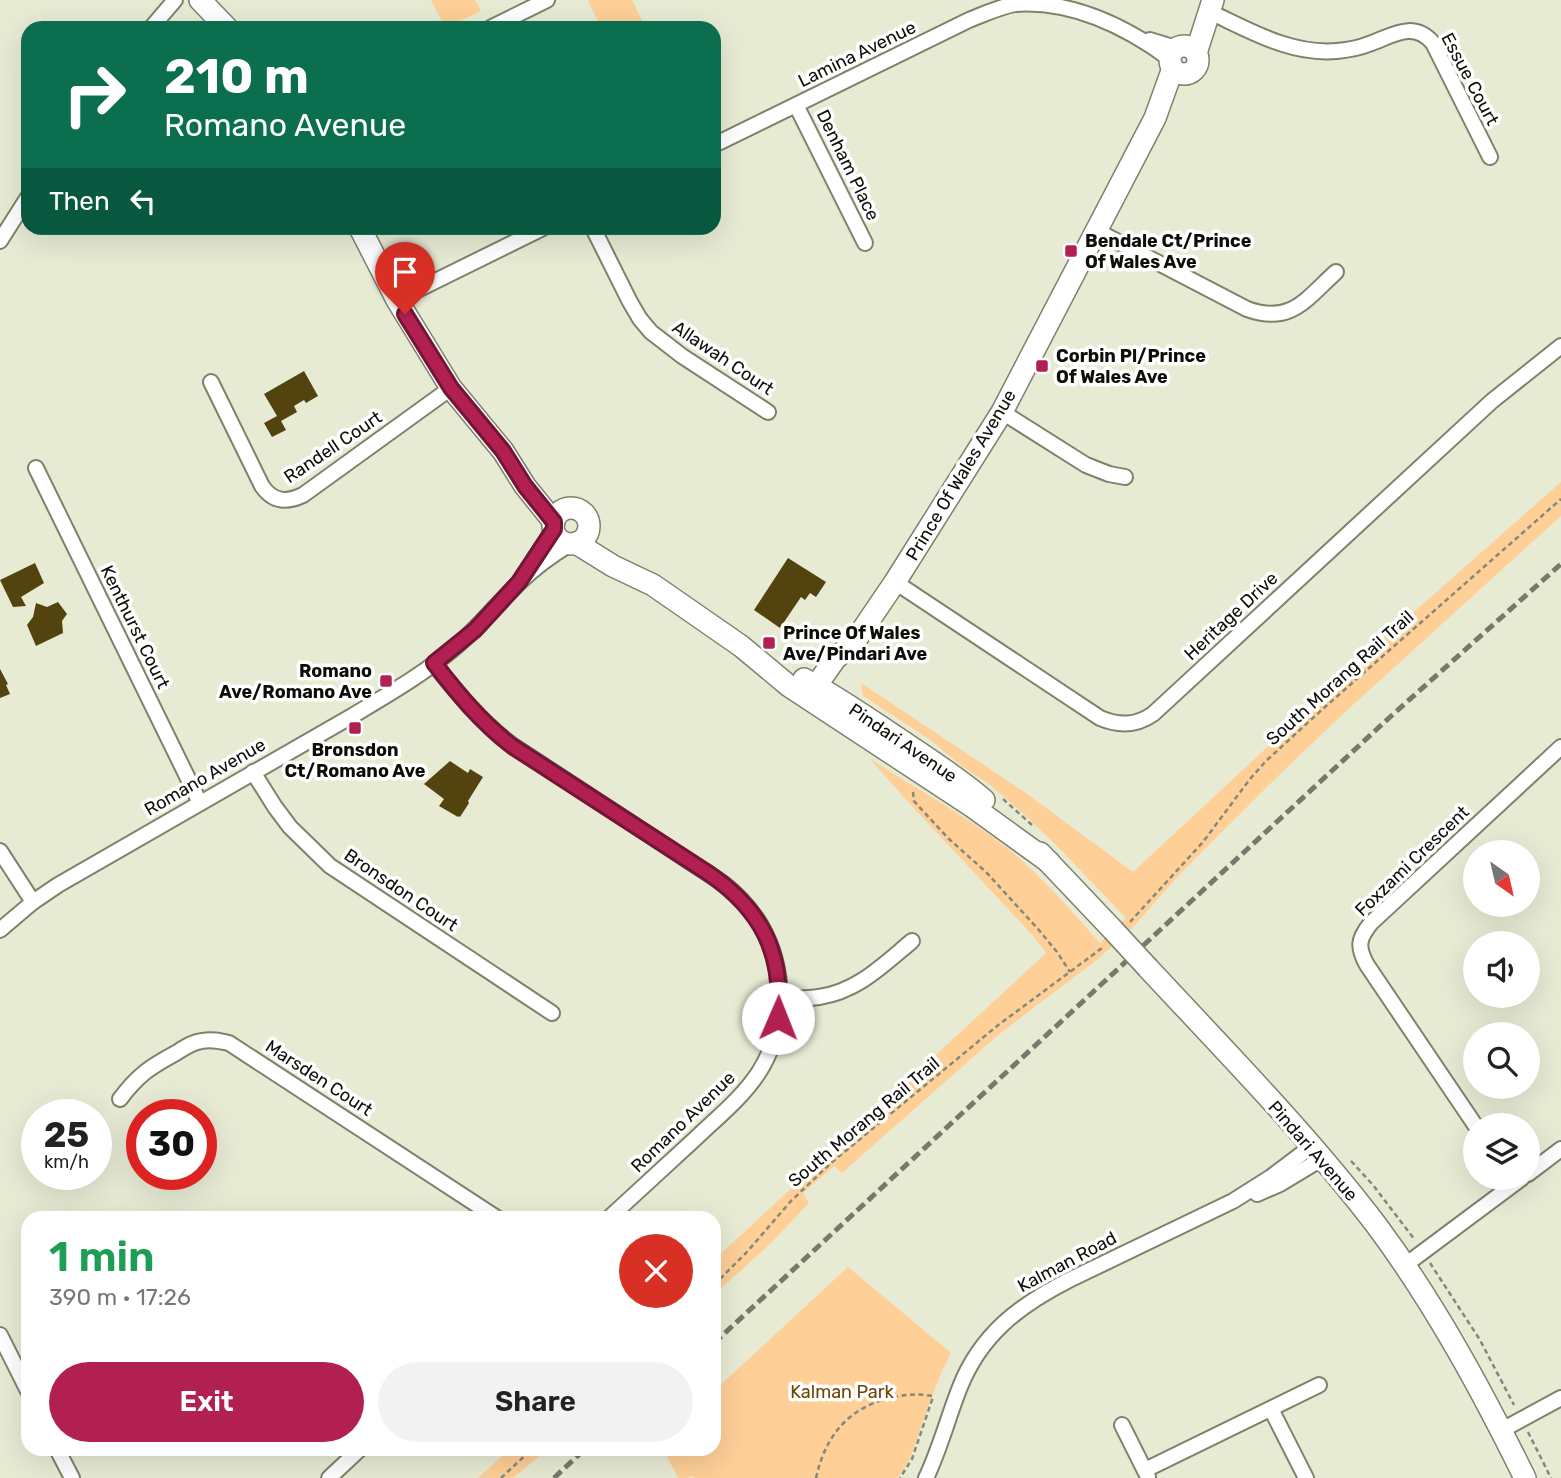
<!DOCTYPE html>
<meta charset="utf-8">
<style>
body{margin:0;font-family:Rubik,sans-serif;background:#f2f2f2;color:#222;height:100vh;display:flex;flex-direction:column;font-size:26px;white-space:nowrap}
*{box-sizing:border-box;margin:0}
p{font-size:23px;color:#767676}
.icon{flex:none;width:38px;height:38px;fill:none;stroke:currentColor;stroke-width:2;stroke-linecap:round;stroke-linejoin:round}
.map{position:relative;flex:1;overflow:hidden}
.panel{position:absolute;left:21px;top:1211px;width:700px;height:245px;display:flex;flex-direction:column;background:#fff;border-radius:21px;box-shadow:0 7px 28px #0002}
.panel>*{flex:none}
.guide{position:absolute;left:21px;top:21px;width:700px;height:214px;border-radius:21px;box-shadow:0 7px 28px #0002;background:#0b6e4f;color:#fff;overflow:hidden}
.needle{width:46px;rotate:146deg}
.controls{position:absolute;left:1463px;top:840px;display:grid;gap:14px}
.controls a{display:grid;place-items:center;width:77px;height:77px;border-radius:50%;background:#fff;box-shadow:0 7px 28px #0002;font-size:35px}
.speed{position:absolute;left:21px;top:1099px;display:flex;gap:14px;font-size:35px;font-weight:700;text-align:center}
.speed>*{display:grid;place-content:center;width:91px;height:91px;border-radius:50%;background:#fff;box-shadow:0 7px 28px #0002;line-height:1}
.speed small{font-size:18px;font-weight:400}
.speed .limit{border:10px solid #d22;background:#fff;color:#111}
.pin{position:absolute;display:grid;place-items:center;width:60px;height:60px;color:#fff;margin:-72px -30px;border-radius:50% 50% 50% 0;rotate:-45deg;box-shadow:0 0 7px #0007}
.pin .icon{rotate:45deg}
.me{position:absolute;width:77px;margin:-38px;rotate:1deg;stroke-linejoin:round;filter:drop-shadow(0 0 5px #0008)}
.turn{display:flex;align-items:center;gap:24px;height:147px;padding:0 28px;font-size:32px}
.turn .icon{width:91px;height:91px;stroke-width:2.5}
.turn b{display:block;font-size:49px;line-height:60px}
.then{display:flex;align-items:center;height:66px;padding:0 28px;background:#0003;gap:14px;font-size:26px}
.round{display:grid;place-items:center;flex:none;width:74px;height:74px;border-radius:37px;background:#f2f2f2}
.summary{display:flex;align-items:center;justify-content:space-between;height:119px;padding:0 28px}
h1{font-size:42px;font-weight:600;line-height:52px;color:#1e9e55}
.primary-button{display:flex;gap:14px;margin-top:auto;padding:14px 28px}
.primary-button a{flex:1;height:80px;border-radius:42px;background:#b12051;color:#fff;font-size:28px;font-weight:600;line-height:80px;text-align:center}
.primary-button a+a{background:#f2f2f2;color:#222}
.map>svg:first-child{display:block}
</style>
<div class="map">
<svg width="1561" height="1478" viewBox="0 0 1561 1478">
<rect width="100%" height="100%" fill="#e8ebd4"/>
<g fill="#fecf97">
<path d="M 431,0 L 475,0 L 481,11 L 445,28 Z"/>
<path d="M 588,0 L 632,0 L 646,28 L 601,28 Z"/>
<path d="M 1561,482 L 1561,516 L 1343,714 L 1276,778 L 1180,874 L 1135,925 L 1098,959 L 998,1035 L 842,1173 L 834,1166 L 803,1193 L 809,1203 L 771,1243 L 714,1295 L 714,1260 L 1046,953 L 1035,938 L 911,805 L 869,758 C 919,791 972,818 1018,857 C 1048,883 1073,913 1100,943 L 1126,918 L 1060,849 L 1026,816 L 990,785 L 962,766 L 929,739 L 863,696 L 861,683 L 1023,791 L 1133,872 L 1391,632 Z"/>
<path d="M 848,1267 L 951,1353 C 940,1374 932,1396 924,1419 C 916,1439 912,1462 897,1478 L 695,1478 L 692,1476 L 688,1478 L 678,1478 L 663,1449 L 714,1449 L 714,1391 Z"/>
<path d="M 510,1449 L 548,1449 L 513,1478 L 478,1478 Z"/>
</g>
<g fill="#53430e">
<path d="M 304,371 L 318,396 L 306,403 L 304,400 L 294,406 L 297,412 L 281,421 L 286,430 L 272,437 L 264,423 L 277,416 L 264,394 Z"/>
<path d="M 788,558 L 826,582 L 816,597 L 810,593 L 805,600 L 801,597 L 780,628 L 754,610 Z"/>
<path d="M 35,563 L 44,583 L 21,597 L 26,606 L 13,607 L 0,580 Z"/>
<path d="M 58,602 L 67,614 L 62,621 L 63,633 L 36,646 L 27,625 L 33,617 L 36,603 L 47,607 Z"/>
<path d="M 0,669 L 8,684 L 6,685 L 10,694 L 0,698 Z"/>
<path d="M 450,761 L 468,773 L 470,769 L 483,777 L 468,801 L 469,803 L 460,817 L 459,816 L 458,817 L 439,806 L 444,799 L 424,784 Z"/>
</g>
<g fill="none" stroke-linecap="round" stroke-linejoin="round">
<g stroke="#7f816d" stroke-width="18">
<g id="street">
<path d="M 1208,11 C 1249,30 1290,55 1337,51 C 1347,50 1359,48 1369,44 C 1392,36 1413,20 1433,43 L 1490,157"/>
<path d="M 151,28 L 175,0"/>
<path d="M 490,28 L 547,0"/>
<path d="M 1150,40 L 1176,48"/>
<path d="M 796,105 L 865,243"/>
<path d="M 714,145 L 969,20 C 984,14 999,7 1015,4 C 1073,0 1125,26 1170,59"/>
<path d="M 593,228 L 630,302 L 640,319 L 651,332 L 682,356 L 768,412"/>
<path d="M 1097,231 L 1247,309 C 1291,325 1306,299 1336,272"/>
<path d="M 0,241 L 28,197"/>
<path d="M 397,300 L 543,228"/>
<path d="M 211,382 L 262,486 C 273,502 286,503 303,495 L 451,388"/>
<path d="M 1002,412 L 1086,465 L 1109,474 L 1125,477"/>
<path d="M 36,468 L 200,803"/>
<path d="M 528,569 L 554,529"/>
<path d="M 895,582 L 1100,718 C 1119,726 1136,726 1153,714 L 1492,401 L 1561,346"/>
<path d="M 434,664 C 458,694 481,722 512,745 L 724,884 C 738,895 750,908 760,924 C 786,968 787,1028 759,1072 C 742,1098 718,1117 696,1138 C 667,1165 638,1191 609,1218"/>
<path d="M 253,772 L 275,807 L 290,827 L 330,866 L 552,1013"/>
<path d="M 0,851 L 33,902"/>
<path d="M 0,930 L 33,902 L 58,885 L 352,716 C 389,694 427,672 459,644 C 480,625 498,603 519,583 C 534,568 552,555 570,544"/>
<path d="M 780,999 C 793,998 806,999 819,997 C 858,991 883,965 912,941"/>
<path d="M 120,1099 C 138,1075 150,1067 176,1053 C 184,1048 192,1042 202,1041 C 211,1039 220,1041 229,1043 L 497,1218"/>
<path d="M 1475,1125 L 1367,965 C 1357,947 1358,939 1371,923 L 1561,747"/>
<path d="M 1528,1174 L 1561,1149"/>
<path d="M 1257,1194 L 1280,1184 L 1323,1158"/>
<path d="M 1404,1266 L 1522,1178"/>
<path d="M 0,1335 L 28,1391"/>
<path d="M 1271,1409 L 1306,1478"/>
<path d="M 1122,1425 L 1148,1477"/>
<path d="M 1502,1430 L 1561,1398"/>
<path d="M 57,1449 L 72,1478"/>
<path d="M 1145,1470 L 1319,1385"/>
<path d="M 329,1478 L 360,1449"/>
<path d="M 926,1478 C 940,1449 948,1417 960,1387 C 981,1334 1020,1305 1069,1280 L 1233,1201 L 1271,1177 L 1312,1146"/>
</g>
</g>
<g stroke="#7f816d" stroke-width="24">
<g id="secondary">
<path d="M 200,0 L 227,28"/>
<circle cx="1184" cy="60" r="14"/>
<path d="M 1196,53 L 1213,0"/>
<path d="M 360,228 L 397,300 L 451,388 L 503,451 L 525,486 L 554,522"/>
<circle cx="571" cy="526" r="18"/>
<path d="M 576,543 L 613,566 L 653,585 L 741,646 L 789,686 L 973,807 L 1049,862"/>
<path d="M 804,679 C 836,696 866,717 896,737 C 926,757 956,776 984,800"/>
<path d="M 814,702 L 816,686 L 835,659 L 855,641 L 895,582 L 1002,412 L 1155,118 L 1173,68"/>
<path d="M 1040,853 L 1113,930"/>
<path d="M 1148,968 C 1226,1052 1307,1134 1377,1226 C 1435,1304 1482,1391 1525,1478"/>
</g>
</g>
<g stroke="#868878" stroke-width="2.5" stroke-dasharray="5 3.5" stroke-linecap="butt">
<path d="M 913,792 L 914,801 L 922,810 L 949,839 L 986,872 L 1038,929 L 1057,952 L 1070,972"/>
<path d="M 1003,799 L 1032,825"/>
<path d="M 1130,922 L 1203,842 L 1250,779 L 1266,761 L 1325,707 L 1561,499"/>
<path d="M 1351,1161 L 1373,1185 L 1415,1240"/>
<path d="M 1430,1263 L 1480,1340 L 1514,1405"/>
<path d="M 714,1285 L 746,1253 L 791,1201 L 831,1163 L 997,1026 L 1102,948"/>
<path d="M 1528,1432 L 1551,1478"/>
<path d="M 501,1478 L 532,1449"/>
<path d="M 816,1478 C 825,1437 847,1409 889,1398 C 903,1395 917,1393 932,1396 L 933,1397 L 912,1459 L 900,1478"/>
</g>
<use href="#street" stroke="#fff" stroke-width="14"/>
<use href="#secondary" stroke="#fff" stroke-width="21"/>
<g stroke="#77796a" stroke-width="5" stroke-dasharray="10 5" stroke-linecap="butt">
<path d="M 714,1343 L 1390,717 L 1561,564"/>
<path d="M 554,1478 L 585,1449"/>
</g>
<g stroke="#7f816d" stroke-width="24" stroke-linecap="butt">
<path id="secondary-bridge" d="M 1113,930 L 1148,968"/>
</g>
<use href="#secondary-bridge" stroke="#fff" stroke-width="21"/>
</g>
<g fill="none" stroke-linecap="round" stroke-linejoin="round">
<g stroke="#731535" stroke-width="18">
<path id="route" d="M 405,314 L 451,388 L 503,451 L 525,486 L 554,522 L 554,529 L 519,582 L 475,630 L 434,663 C 458,694 481,722 512,746 L 708,873 C 761,909 784,953 778,1018"/>
</g>
<use href="#route" stroke="#b12051" stroke-width="12"/>
</g>
<g fill="#b12051" stroke="#fff" stroke-width="2.5">
<rect x="1064" y="244" width="14" height="14" rx="3.5"/>
<rect x="1035" y="359" width="14" height="14" rx="3.5"/>
<rect x="762" y="636" width="14" height="14" rx="3.5"/>
<rect x="379" y="674" width="14" height="14" rx="3.5"/>
<rect x="348" y="721" width="14" height="14" rx="3.5"/>
</g>
<g text-anchor="middle" stroke-width="7" stroke-linejoin="round" paint-order="stroke">
<g font-size="18" fill="#0d0e07" stroke="#fff">
<text transform="translate(857 54) rotate(-26)" y="6">Lamina Avenue</text>
<text transform="translate(1470 79) rotate(62)" y="6">Essue Court</text>
<text transform="translate(848 165) rotate(64)" y="6">Denham Place</text>
<text transform="translate(723 358) rotate(34)" y="6">Allawah Court</text>
<text transform="translate(333 447) rotate(-34)" y="6">Randell Court</text>
<text transform="translate(961 475) rotate(-59)" y="6">Prince Of Wales Avenue</text>
<text transform="translate(1231 616) rotate(-43)" y="6">Heritage Drive</text>
<text transform="translate(135 627) rotate(64)" y="6">Kenthurst Court</text>
<text transform="translate(1340 678) rotate(-42)" y="6">South Morang Rail Trail</text>
<text transform="translate(903 743) rotate(34)" y="6">Pindari Avenue</text>
<text transform="translate(205 777) rotate(-30)" y="6">Romano Avenue</text>
<text transform="translate(1412 861) rotate(-44)" y="6">Foxzami Crescent</text>
<text transform="translate(401 890) rotate(34)" y="6">Bronsdon Court</text>
<text transform="translate(319 1078) rotate(33)" y="6">Marsden Court</text>
<text transform="translate(683 1122) rotate(-44)" y="6">Romano Avenue</text>
<text transform="translate(864 1122) rotate(-40)" y="6">South Morang Rail Trail</text>
<text transform="translate(1313 1151) rotate(49)" y="6">Pindari Avenue</text>
<text transform="translate(1067 1262) rotate(-28)" y="6">Kalman Road</text>
</g>
<g font-size="18" font-weight="bold" fill="#0d0e07" stroke="#fff" text-anchor="start">
<text x="1085" y="247">Bendale Ct/Prince<tspan x="1085" dy="21">Of Wales Ave</tspan></text>
<text x="1056" y="362">Corbin Pl/Prince<tspan x="1056" dy="21">Of Wales Ave</tspan></text>
<text x="783" y="639">Prince Of Wales<tspan x="783" dy="21">Ave/Pindari Ave</tspan></text>
<text x="372" y="677" text-anchor="end">Romano<tspan x="372" dy="21">Ave/Romano Ave</tspan></text>
<text x="355" y="756" text-anchor="middle">Bronsdon<tspan x="355" dy="21">Ct/Romano Ave</tspan></text>
</g>
<g font-size="18" fill="#6d4403" stroke="#fff">
<text x="842" y="1398">Kalman Park</text>
</g>
</g>
</svg>
<div class="controls">
<a><svg class="needle" viewBox="-14 -14 28 28"><path d="M0-13l5 13h-10z" fill="#e53935"/><path d="M0 13l5-13h-10z" fill="#767676"/></svg></a>
<a><svg class="icon" aria-label="sound" viewBox="0 0 24 24"><path d="M4 9h4l5-4v14l-5-4H4zM17 9q2 3 0 6"/></svg></a>
<a><svg class="icon" aria-label="search" viewBox="0 0 24 24"><circle cx="10" cy="10" r="6"/><path d="M15 15l6 6"/></svg></a>
<a><svg class="icon" aria-label="layers" viewBox="0 0 24 24"><path d="M12 4l9 5-9 5-9-5zM3 14l9 5 9-5"/></svg></a>
</div>
<div class="speed"><div>25<small>km/h</small></div><div class="limit">30</div></div>
<div class="pin" style="left:405px;top:314px;background:#d93025"><svg class="icon" aria-label="arrive" viewBox="0 0 24 24"><path d="M6 21V4h12l-3 4 3 4H6"/></svg></div>
<svg class="me" style="left:778px;top:1018px" viewBox="-20 -20 40 40"><circle r="19" fill="#fff"/><path d="M0-13L10 11 0 6-10 11z" fill="#b12051"/></svg>
<div class="guide">
<div class="turn"><svg class="icon" aria-label="right" viewBox="0 0 24 24"><path d="M7 20v-9h11M14 6l5 5-5 5"/></svg><div><b>210 m</b>Romano Avenue</div></div>
<div class="then">Then<svg class="icon" aria-label="left" viewBox="0 0 24 24"><path d="M17 20v-9H6M10 6l-5 5 5 5"/></svg></div>
</div>
<section class="panel">
<div class="summary"><div><h1>1 min</h1><p>390 m · 17:26</p></div><a class="round" style="background:#d93025;color:#fff"><svg class="icon" aria-label="close" viewBox="0 0 24 24"><path d="M6 6l12 12M18 6L6 18"/></svg></a></div>
<div class="primary-button"><a>Exit</a><a>Share</a></div>
</section>
</div>
